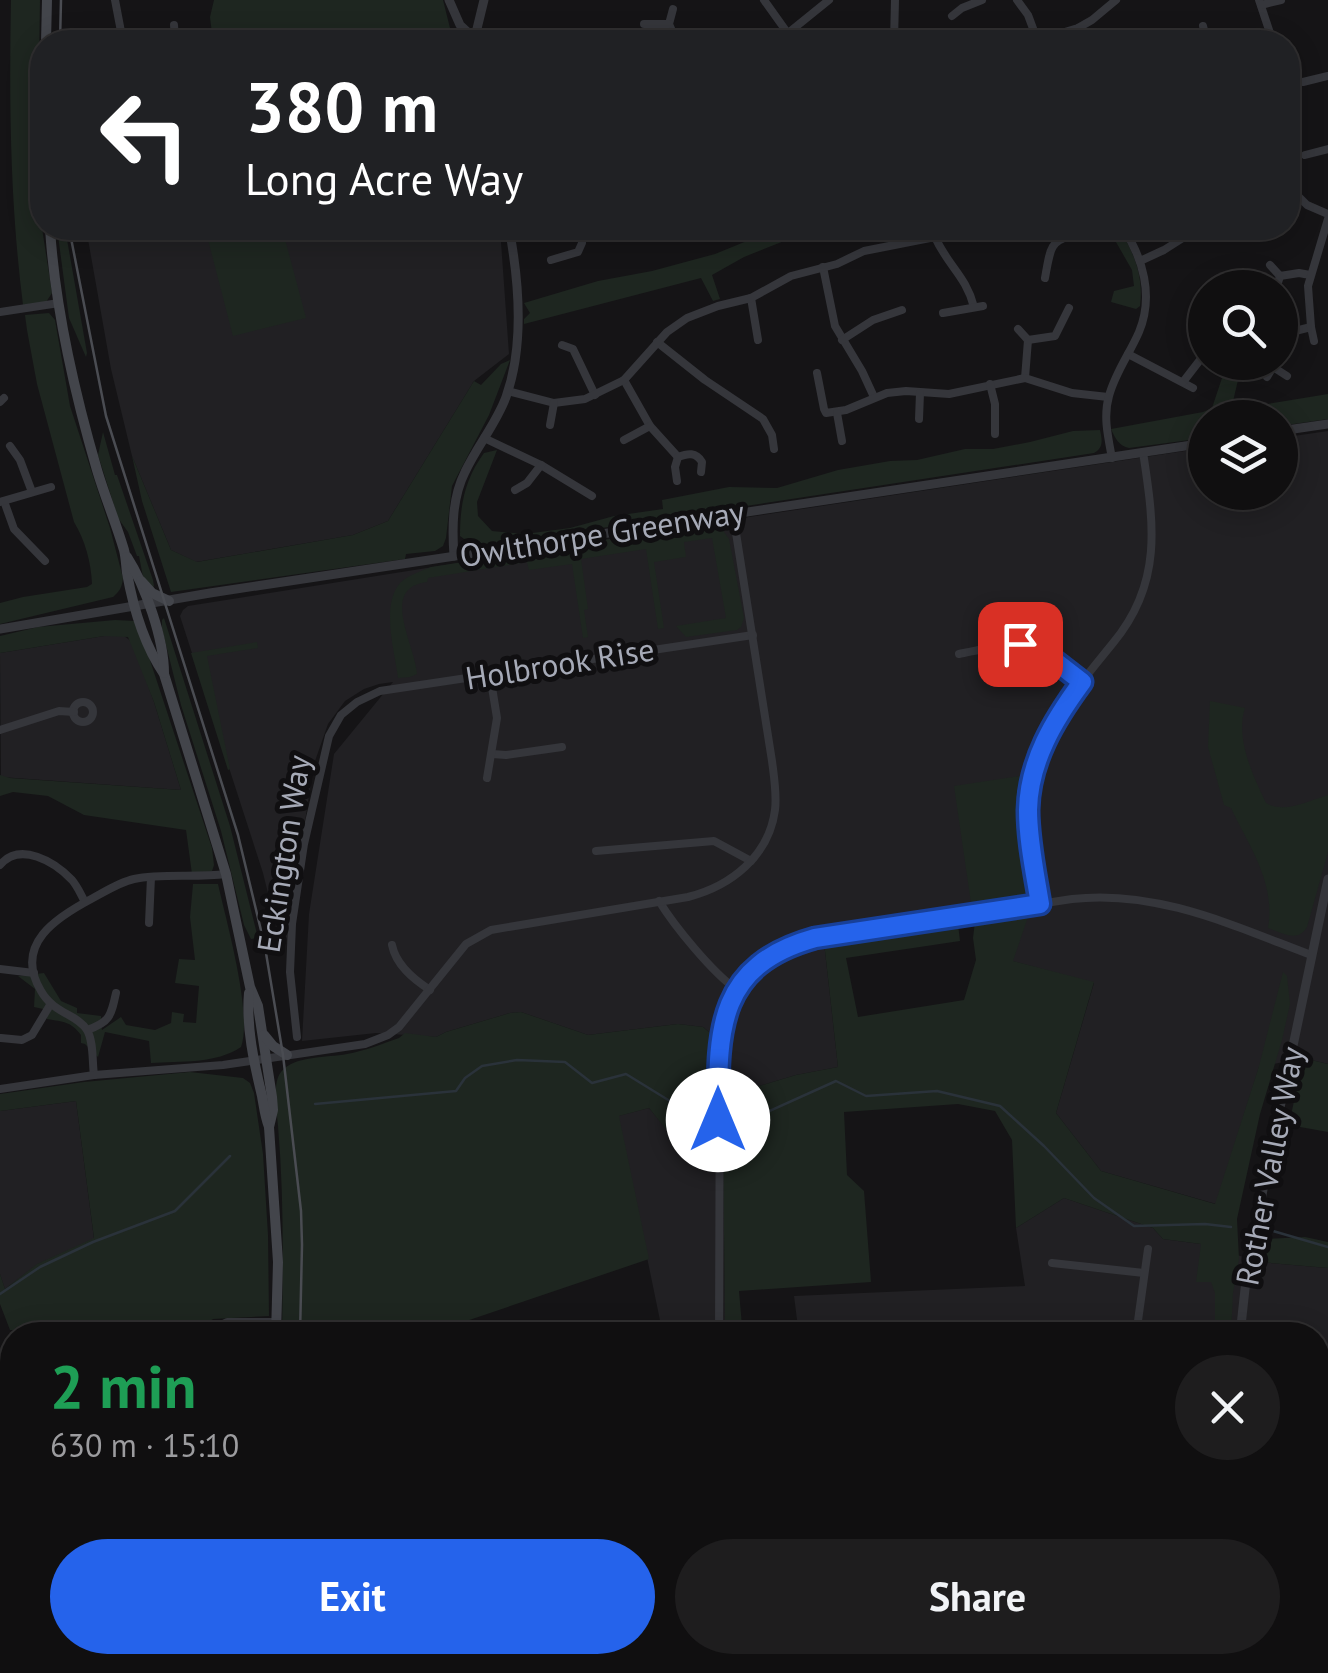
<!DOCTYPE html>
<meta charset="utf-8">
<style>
body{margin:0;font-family:"PT Sans",sans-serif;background:#1e1d1e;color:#f1f3f6;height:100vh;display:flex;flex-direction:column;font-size:38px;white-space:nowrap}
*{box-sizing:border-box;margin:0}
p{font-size:32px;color:#9c9c9f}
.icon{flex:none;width:55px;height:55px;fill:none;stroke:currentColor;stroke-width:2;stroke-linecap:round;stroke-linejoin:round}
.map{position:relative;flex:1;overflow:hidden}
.drawer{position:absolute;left:0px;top:1322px;width:1330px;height:352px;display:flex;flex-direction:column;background:#100f10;border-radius:40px 40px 0 0;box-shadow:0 5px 25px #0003,0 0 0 2px #302f30}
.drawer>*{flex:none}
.top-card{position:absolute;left:30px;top:30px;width:1270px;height:210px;border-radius:40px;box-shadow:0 5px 25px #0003,0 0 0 2px #302f30;background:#202124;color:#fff;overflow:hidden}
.controls{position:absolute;left:1188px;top:270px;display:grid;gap:20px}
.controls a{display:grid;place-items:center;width:110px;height:110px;border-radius:50%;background:#100f10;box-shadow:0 5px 25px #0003,0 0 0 2px #302f30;font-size:50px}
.pin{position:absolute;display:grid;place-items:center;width:85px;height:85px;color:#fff;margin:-42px;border-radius:20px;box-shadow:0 5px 15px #0006}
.me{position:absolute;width:110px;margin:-55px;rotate:0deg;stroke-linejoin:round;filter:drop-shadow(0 0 8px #0008)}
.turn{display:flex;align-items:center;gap:35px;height:210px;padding:0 50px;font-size:45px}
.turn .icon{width:130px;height:130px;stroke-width:2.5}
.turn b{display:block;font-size:70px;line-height:85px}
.round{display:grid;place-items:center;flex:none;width:105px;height:105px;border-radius:52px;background:#1e1d1e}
.head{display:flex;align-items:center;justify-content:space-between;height:170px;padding:0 50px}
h1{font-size:60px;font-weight:800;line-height:75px;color:#1e9e55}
.button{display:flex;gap:20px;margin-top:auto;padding:20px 50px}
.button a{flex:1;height:115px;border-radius:60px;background:#2563eb;color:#fff;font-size:40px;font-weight:800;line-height:115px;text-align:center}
.button a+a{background:#1e1d1e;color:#f1f3f6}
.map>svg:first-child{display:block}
</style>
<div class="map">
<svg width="1328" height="1673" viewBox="0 0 1328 1673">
<rect width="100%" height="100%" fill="#151416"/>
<g fill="#212023">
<path d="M 86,228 L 500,228 L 509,354 L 474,381 L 388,521 L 353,535 L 196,562 L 171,550 L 132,456 L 111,369 Z"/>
<path d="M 1328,431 L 1328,1064 L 1303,1058 L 1259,1067 L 1216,1204 L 1101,1171 L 1056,1113 L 1094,983 L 1012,961 L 1027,917 L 824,942 L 838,1067 L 796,1075 L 729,1095 L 730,1039 L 716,1038 L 703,1027 L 678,1024 L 588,1035 L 521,1012 L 510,1013 L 446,1032 L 436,1037 L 376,1033 L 302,1041 L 309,914 L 334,754 L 393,682 L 379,684 L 364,689 L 345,701 L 328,724 L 315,761 L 308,766 L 301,767 L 298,779 L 306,783 L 310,789 L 285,950 L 282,950 L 263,873 L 180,616 L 183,610 L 188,606 L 723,521 L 1205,448 L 1205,492 L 1280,492 L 1280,438 Z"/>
<path d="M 104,636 L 124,636 L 132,642 L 154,702 L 181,790 L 1,777 L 0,653 Z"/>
<path d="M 76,1101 L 94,1239 L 38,1264 L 5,1289 L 0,1274 L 0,1111 Z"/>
<path d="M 649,1108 L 673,1137 L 723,1143 L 725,1324 L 742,1326 L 744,1335 L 663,1335 L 618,1116 Z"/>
<path d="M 1064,1198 L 1153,1228 L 1163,1239 L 1201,1244 L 1260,1262 L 1328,1268 L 1328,1477 L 1318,1476 L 1318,1335 L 799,1335 L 794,1296 L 1025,1286 L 1016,1228 Z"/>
<path d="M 57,1662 L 155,1663 L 156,1673 L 56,1673 Z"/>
<path d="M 809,1662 L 811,1673 L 533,1673 L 532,1663 Z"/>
</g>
<g fill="#1e2620">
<path d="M 11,0 L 40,0 L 38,140 L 42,228 L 52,293 L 46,302 L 23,305 C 10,203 9,102 11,0 Z"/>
<path d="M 214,0 L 443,0 L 451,32 L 458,31 L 467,42 L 213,42 L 210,17 Z"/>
<path d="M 57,228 L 65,228 L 87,353 L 86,357 L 69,318 Z"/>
<path d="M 205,228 L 282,228 L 306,318 L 233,336 Z"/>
<path d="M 779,228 L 817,228 L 744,257 L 712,275 L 720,299 L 713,301 L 701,278 L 524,324 L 524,319 L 530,313 L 524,303 L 598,281 L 652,271 L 715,254 Z"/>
<path d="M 1108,228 L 1119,228 C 1134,253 1144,277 1140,306 L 1136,309 L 1111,302 L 1114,291 L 1134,286 L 1132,270 Z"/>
<path d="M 49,313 L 55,320 L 70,406 L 110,528 L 123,578 C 122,587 120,591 113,597 L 0,624 L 0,603 L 23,597 L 87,587 L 92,584 C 91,562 85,540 74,522 L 37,384 L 27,330 L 25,315 Z"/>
<path d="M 510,360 L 489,415 L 452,486 L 446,538 L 443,546 L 435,551 L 406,554 L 405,559 L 171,592 L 142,501 L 132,456 L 171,550 L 197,562 L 353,535 L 388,521 L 474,381 L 481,385 L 501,364 Z"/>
<path d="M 1227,363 L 1242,363 L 1231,410 L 1328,394 L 1328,419 L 1280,426 L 1280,418 L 1205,418 L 1205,438 L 1129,448 C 1119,446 1115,438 1111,429 L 1203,412 L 1212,408 Z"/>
<path d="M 1100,430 C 1102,439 1104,448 1094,453 L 497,544 L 474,546 L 460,536 C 460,504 465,479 484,453 L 497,450 L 477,502 L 478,516 L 492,531 L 525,534 L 570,528 L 614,516 L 663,509 L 662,500 L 729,487 L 777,488 L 838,470 L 890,461 L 917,460 L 965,449 L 993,449 L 1030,442 L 1073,431 Z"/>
<path d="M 103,432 L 115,475 L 117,475 L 153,580 L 154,586 L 152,589 L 143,577 L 139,556 L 137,556 L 128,532 L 118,518 L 98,455 Z"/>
<path d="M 707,524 L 722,529 L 729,539 L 744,618 L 741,627 L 737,630 L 686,637 L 676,626 L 726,618 L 712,538 L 684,542 L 686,557 L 654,562 L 664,628 L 658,629 L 646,549 L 581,559 L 588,609 L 584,610 L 588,637 L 583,638 L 572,564 L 529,570 L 527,562 L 428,578 L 427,582 C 379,588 415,644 417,674 L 410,677 L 398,678 C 395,652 380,604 401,582 C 409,575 421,571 431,567 Z"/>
<path d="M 164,618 L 230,826 L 258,938 L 251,939 L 244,925 L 221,831 L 181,705 L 162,629 L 162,620 Z"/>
<path d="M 115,620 L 134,621 L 139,627 L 212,848 L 214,865 L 212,871 L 206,873 L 192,874 L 186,830 L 84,815 L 48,796 L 13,792 L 0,796 L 0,775 L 10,778 L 181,790 L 154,702 L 128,637 L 104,636 L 0,653 L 0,636 L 38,627 Z"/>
<path d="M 257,642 L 258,648 L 207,656 L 230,769 L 228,770 L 191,653 Z"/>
<path d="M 1210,701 L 1245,708 C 1235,738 1253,776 1266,803 C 1284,814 1308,801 1328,795 L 1328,852 L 1307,927 C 1298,943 1282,933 1268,928 C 1276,883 1249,846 1231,808 L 1224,805 L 1208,747 Z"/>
<path d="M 1027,775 L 1024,820 L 1033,888 L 1027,897 L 1021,901 L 974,908 L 971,903 L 954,786 Z"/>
<path d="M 193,884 L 218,884 C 226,920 253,1015 241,1047 C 216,1064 181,1061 151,1063 L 149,1041 L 105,1032 L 98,1057 L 85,1044 L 81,1043 L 81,1035 C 70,1021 64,1022 47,1019 L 43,1009 L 34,1007 L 35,989 L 18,976 L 44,973 L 61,1001 L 77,1008 L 77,1013 L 101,1016 L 102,1030 L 121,1017 L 126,1025 L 155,1030 L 171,1023 L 172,1012 L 184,1014 L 183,1022 L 196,1023 L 199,986 L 175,983 L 179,959 L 195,960 L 190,917 Z"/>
<path d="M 1028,917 L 1013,961 L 1094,982 L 1056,1113 L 1101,1171 L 1215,1204 L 1259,1066 L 1283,972 L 1287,976 L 1290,1004 L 1282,1040 L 1260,1114 L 1237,1219 L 1239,1259 L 1233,1293 L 1231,1335 L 1215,1335 L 1215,1293 L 1211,1282 L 1196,1282 L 1201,1244 L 1163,1239 L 1153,1228 L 1064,1198 L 1016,1228 L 1012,1140 L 995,1111 L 958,1104 L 844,1112 L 847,1175 L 864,1191 L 871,1282 L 739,1291 L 742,1326 L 725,1325 L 723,1143 L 724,1117 L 729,1095 L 796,1075 L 838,1067 L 824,942 L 958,924 L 960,941 L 846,958 L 858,1017 L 964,1000 L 976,960 L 973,938 L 975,922 Z"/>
<path d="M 521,1012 L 588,1035 L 678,1024 L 703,1027 L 716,1038 L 713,1142 L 673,1138 L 649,1108 L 619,1116 L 649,1259 L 425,1335 L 282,1335 C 283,1265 284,1195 278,1126 C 277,1113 272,1082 281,1072 C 295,1055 327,1058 347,1054 C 364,1051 382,1044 399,1038 L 405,1033 L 436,1037 L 446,1032 L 510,1013 Z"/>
<path d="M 1303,1058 L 1328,1064 L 1328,1132 L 1289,1125 Z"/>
<path d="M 190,1072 L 243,1078 L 250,1083 L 254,1093 L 263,1154 L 268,1235 L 269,1316 L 213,1319 L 192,1335 L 70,1335 L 10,1330 L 0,1304 L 0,1274 L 5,1289 L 37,1264 L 94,1238 L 76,1101 L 0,1111 L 0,1094 L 84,1082 Z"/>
<path d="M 1305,1237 L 1328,1242 L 1328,1268 L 1260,1262 L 1262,1239 Z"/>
<path d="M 1318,1509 L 1328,1511 L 1328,1673 L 811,1673 L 809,1663 L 1318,1662 Z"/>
</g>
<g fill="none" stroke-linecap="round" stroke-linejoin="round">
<g stroke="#2a323a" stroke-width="2.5">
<path d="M 315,1104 L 456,1091 L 465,1078 L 482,1066 L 517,1060 L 565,1062 L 592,1083 L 626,1074 L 691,1114 L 752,1119 L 836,1081 L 866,1096 L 937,1091 L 1000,1106 L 1044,1146 L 1094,1198 L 1134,1226 L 1205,1224 L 1231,1227"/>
<path d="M 1266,1229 L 1328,1247"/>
<path d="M 0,1294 L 40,1267 L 93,1242 L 175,1211 L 230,1156"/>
</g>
<g stroke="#35363b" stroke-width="8">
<path d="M 115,0 L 123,42"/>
<path d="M 764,0 L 789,35"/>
<path d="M 1017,0 L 1028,15 L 1038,42"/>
<path d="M 1259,0 L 1273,42"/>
<path d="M 1261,5 L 1281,0"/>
<path d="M 673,9 L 669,24 L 677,42"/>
<path d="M 952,16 L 962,8 L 982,0"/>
<path d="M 644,24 L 669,24"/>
<path d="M 174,25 L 175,38 L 182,42"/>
<path d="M 1203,26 L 1207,42"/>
<path d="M 1078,28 L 1085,42"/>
<path d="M 1038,40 L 1078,28 L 1092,20 L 1116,0"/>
<path d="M 777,42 L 829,0"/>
<path d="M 894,42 L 895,0"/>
<path d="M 1246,42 L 1271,36"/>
<path d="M 1288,81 L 1303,82 L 1328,76"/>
<path d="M 1305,155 L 1328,149"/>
<path d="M 1288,186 L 1307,205 L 1328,214"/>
<path d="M 702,228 L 706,236"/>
<path d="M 935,237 C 948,266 966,276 974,307"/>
<path d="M 551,260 L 578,252 L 582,243 L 582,228"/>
<path d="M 1140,261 L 1164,250 L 1197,229"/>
<path d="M 1270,265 L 1280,276 L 1277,286"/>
<path d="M 823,267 L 835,326 L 862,371 L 874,397"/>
<path d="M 1280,276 L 1299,273 L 1310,275"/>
<path d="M 1045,278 C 1052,237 1051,245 1085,228"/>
<path d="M 751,298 L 758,340"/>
<path d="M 1195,305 L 1205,307"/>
<path d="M 0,312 L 59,303"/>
<path d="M 943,313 L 983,306"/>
<path d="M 1018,329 L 1028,340 L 1025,378"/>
<path d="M 1280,339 L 1287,333 L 1311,327"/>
<path d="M 842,340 L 873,320 L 902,310"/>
<path d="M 1028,340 L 1055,336 L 1069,308"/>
<path d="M 1314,341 L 1311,327 L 1308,286 L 1328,219"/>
<path d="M 657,342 L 705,380 L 763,419 L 772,435 L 774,449"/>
<path d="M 562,345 L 573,349 L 595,395"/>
<path d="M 1128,354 L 1193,388"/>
<path d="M 817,373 L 824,409 L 826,413 L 846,410 L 887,393 L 906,391 L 949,394 L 1025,378 L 1072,393 L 1108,397"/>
<path d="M 1267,377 L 1273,367 L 1287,376"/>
<path d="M 624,380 L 650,426 L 678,457"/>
<path d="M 1183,382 L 1200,360 L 1205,350"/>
<path d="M 990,384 L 995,404 L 995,434"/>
<path d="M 508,391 L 554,403 L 585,399 L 624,380 L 667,332 L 687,318 L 718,306 L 751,298 L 791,276 L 837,264 L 864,251 L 935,237 L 946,228"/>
<path d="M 0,402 L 4,398"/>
<path d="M 837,413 L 842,441"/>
<path d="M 919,419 L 920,393"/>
<path d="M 550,425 L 554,403"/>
<path d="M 484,438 L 541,465 L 592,496"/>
<path d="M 624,440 L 650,426"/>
<path d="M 10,446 L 20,460 L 32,492"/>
<path d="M 1112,458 C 1108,437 1103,416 1109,396 C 1115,373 1130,353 1139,332 C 1154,296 1143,258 1123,228"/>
<path d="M 677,481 L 675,467 L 678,457 C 688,453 696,452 702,462 L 701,472"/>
<path d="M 515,490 L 527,483 L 541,465"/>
<path d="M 4,501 L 14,529 L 45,561"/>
<path d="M 0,502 L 51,487"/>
<path d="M 959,654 C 1026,640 1029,638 1083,682"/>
<circle cx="83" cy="712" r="10"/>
<path d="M 0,730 L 59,711 L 74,712"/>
<path d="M 492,754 L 506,755 L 562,747"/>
<path d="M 487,778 L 497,718 L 490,675"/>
<path d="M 596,851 L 714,841 L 751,861"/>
<path d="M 0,865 C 20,841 55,862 72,880 C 78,887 81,895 85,902"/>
<path d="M 659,901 C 675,927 712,972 737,990"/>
<path d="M 1040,904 C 1033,855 1021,806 1037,759 C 1052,715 1084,679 1113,643 C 1163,583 1154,524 1143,452"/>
<path d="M 149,923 L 151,877"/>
<path d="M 392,945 C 396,965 413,979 430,990"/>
<path d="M 0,969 L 34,973"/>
<path d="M 87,1030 C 110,1022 111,1016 116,993"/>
<path d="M 297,1037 L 290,972 L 292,924 L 304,844 L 329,736 L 341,715 L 357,702 L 380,691 L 753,635"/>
<path d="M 1,1038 L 22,1040 L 32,1035 L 50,1005"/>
<path d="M 94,1075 C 92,1062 94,1042 87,1030 C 77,1014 54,1014 41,991 C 13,944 57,917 93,898 C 106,891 120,882 134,879 C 162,873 196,878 226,874"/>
<path d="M 0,1089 L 94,1075 L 223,1065 L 365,1044 L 388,1035 L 399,1027 L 466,944 L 491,930 L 688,897 C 731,886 769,856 775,810 C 777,794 774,777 772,761 L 733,514"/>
<path d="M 1052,1263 L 1144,1273"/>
<path d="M 200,1335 L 227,1322 L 276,1322"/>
<path d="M 719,1335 L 720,1038 C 730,984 762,952 815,938 L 1072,899 C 1156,889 1234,926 1311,955"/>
<path d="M 1136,1335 L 1148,1249"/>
<path d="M 0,1353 L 12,1359"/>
<path d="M 12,1399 L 9,1414 L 12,1433"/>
<path d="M 0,1469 L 12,1461"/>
<path d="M 0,1526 L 5,1523 L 5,1504 L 12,1490"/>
<path d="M 170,1662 L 171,1673"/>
<path d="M 640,1662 L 642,1673"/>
<path d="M 419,1673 L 420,1662"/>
</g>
<g stroke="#35363b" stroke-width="9">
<path d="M 449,0 L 460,25 L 474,38"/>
<path d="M 474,41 L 484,0"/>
<path d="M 1280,431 L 1328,424"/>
<path d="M 454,556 C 452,528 452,498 465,472 C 477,446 496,424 506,397 C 525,344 519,281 509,228"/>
<path d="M 0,629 L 210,593 L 1205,443"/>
<path d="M 1240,1335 L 1245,1289 L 1264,1184 L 1328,879"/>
</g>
<g stroke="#43454b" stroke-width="10">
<path d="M 46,42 L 47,0"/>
<path d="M 50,228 C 55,309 74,391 97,470 C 105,497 116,523 124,550 C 126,558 126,565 127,573 C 133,607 145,646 164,674 L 226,874 L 250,987 L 258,1006 L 272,1097 L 273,1110 L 269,1127"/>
<path d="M 127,557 C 145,585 164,639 164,673"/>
<path d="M 141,581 L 152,593 L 169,601"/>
<path d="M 249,993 C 246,1027 254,1063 262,1096 C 264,1107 265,1117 269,1127 L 278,1262 L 276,1335"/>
<path d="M 264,1035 L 273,1046 L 287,1055"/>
<path d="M 1318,1498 L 1328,1500"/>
<path d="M 0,1609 L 12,1606"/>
<path d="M 219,1673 L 224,1662"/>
</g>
<g stroke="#4a4c52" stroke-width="2.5">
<path d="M 60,42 L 61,0"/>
<path d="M 69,228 L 106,416 L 238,835 L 265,947 L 283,1055 L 301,1211 L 302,1245 L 300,1335"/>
</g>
</g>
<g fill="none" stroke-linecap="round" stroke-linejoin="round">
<g stroke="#184099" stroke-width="25">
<path id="route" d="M 718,1120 C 718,1032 715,966 815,938 L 1040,904 C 1035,873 1028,841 1028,810 C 1029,761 1054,720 1082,682 L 1042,651 L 1020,644"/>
</g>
<use href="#route" stroke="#2563eb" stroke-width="18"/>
</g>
<g text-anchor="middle" stroke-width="10" stroke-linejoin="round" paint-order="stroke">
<g font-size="32" fill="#a6aab7" stroke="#100f11">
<text transform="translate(602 534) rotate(-9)" y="11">Owlthorpe Greenway</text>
<text transform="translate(560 664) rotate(-9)" y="11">Holbrook Rise</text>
<text transform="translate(284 854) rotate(-81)" y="11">Eckington Way</text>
<text transform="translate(1270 1166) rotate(-79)" y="11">Rother Valley Way</text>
</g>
</g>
</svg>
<div class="controls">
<a><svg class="icon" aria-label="search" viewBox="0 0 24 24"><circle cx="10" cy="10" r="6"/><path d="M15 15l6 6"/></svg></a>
<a><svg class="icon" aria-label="layers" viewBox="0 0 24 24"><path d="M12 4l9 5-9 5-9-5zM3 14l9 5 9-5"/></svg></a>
</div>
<div class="pin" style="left:1020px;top:644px;background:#d93025"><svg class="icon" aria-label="arrive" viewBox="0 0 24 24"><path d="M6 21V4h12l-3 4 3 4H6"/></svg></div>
<svg class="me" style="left:718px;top:1120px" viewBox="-20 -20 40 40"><circle r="19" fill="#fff"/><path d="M0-13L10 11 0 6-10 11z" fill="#2563eb"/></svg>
<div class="top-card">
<div class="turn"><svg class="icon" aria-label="left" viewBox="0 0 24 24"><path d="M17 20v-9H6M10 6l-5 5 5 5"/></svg><div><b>380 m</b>Long Acre Way</div></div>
</div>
<section class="drawer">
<div class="head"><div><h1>2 min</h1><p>630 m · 15:10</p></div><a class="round"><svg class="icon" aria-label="close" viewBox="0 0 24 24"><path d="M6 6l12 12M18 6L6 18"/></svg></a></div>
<div class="button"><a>Exit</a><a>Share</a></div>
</section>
</div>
